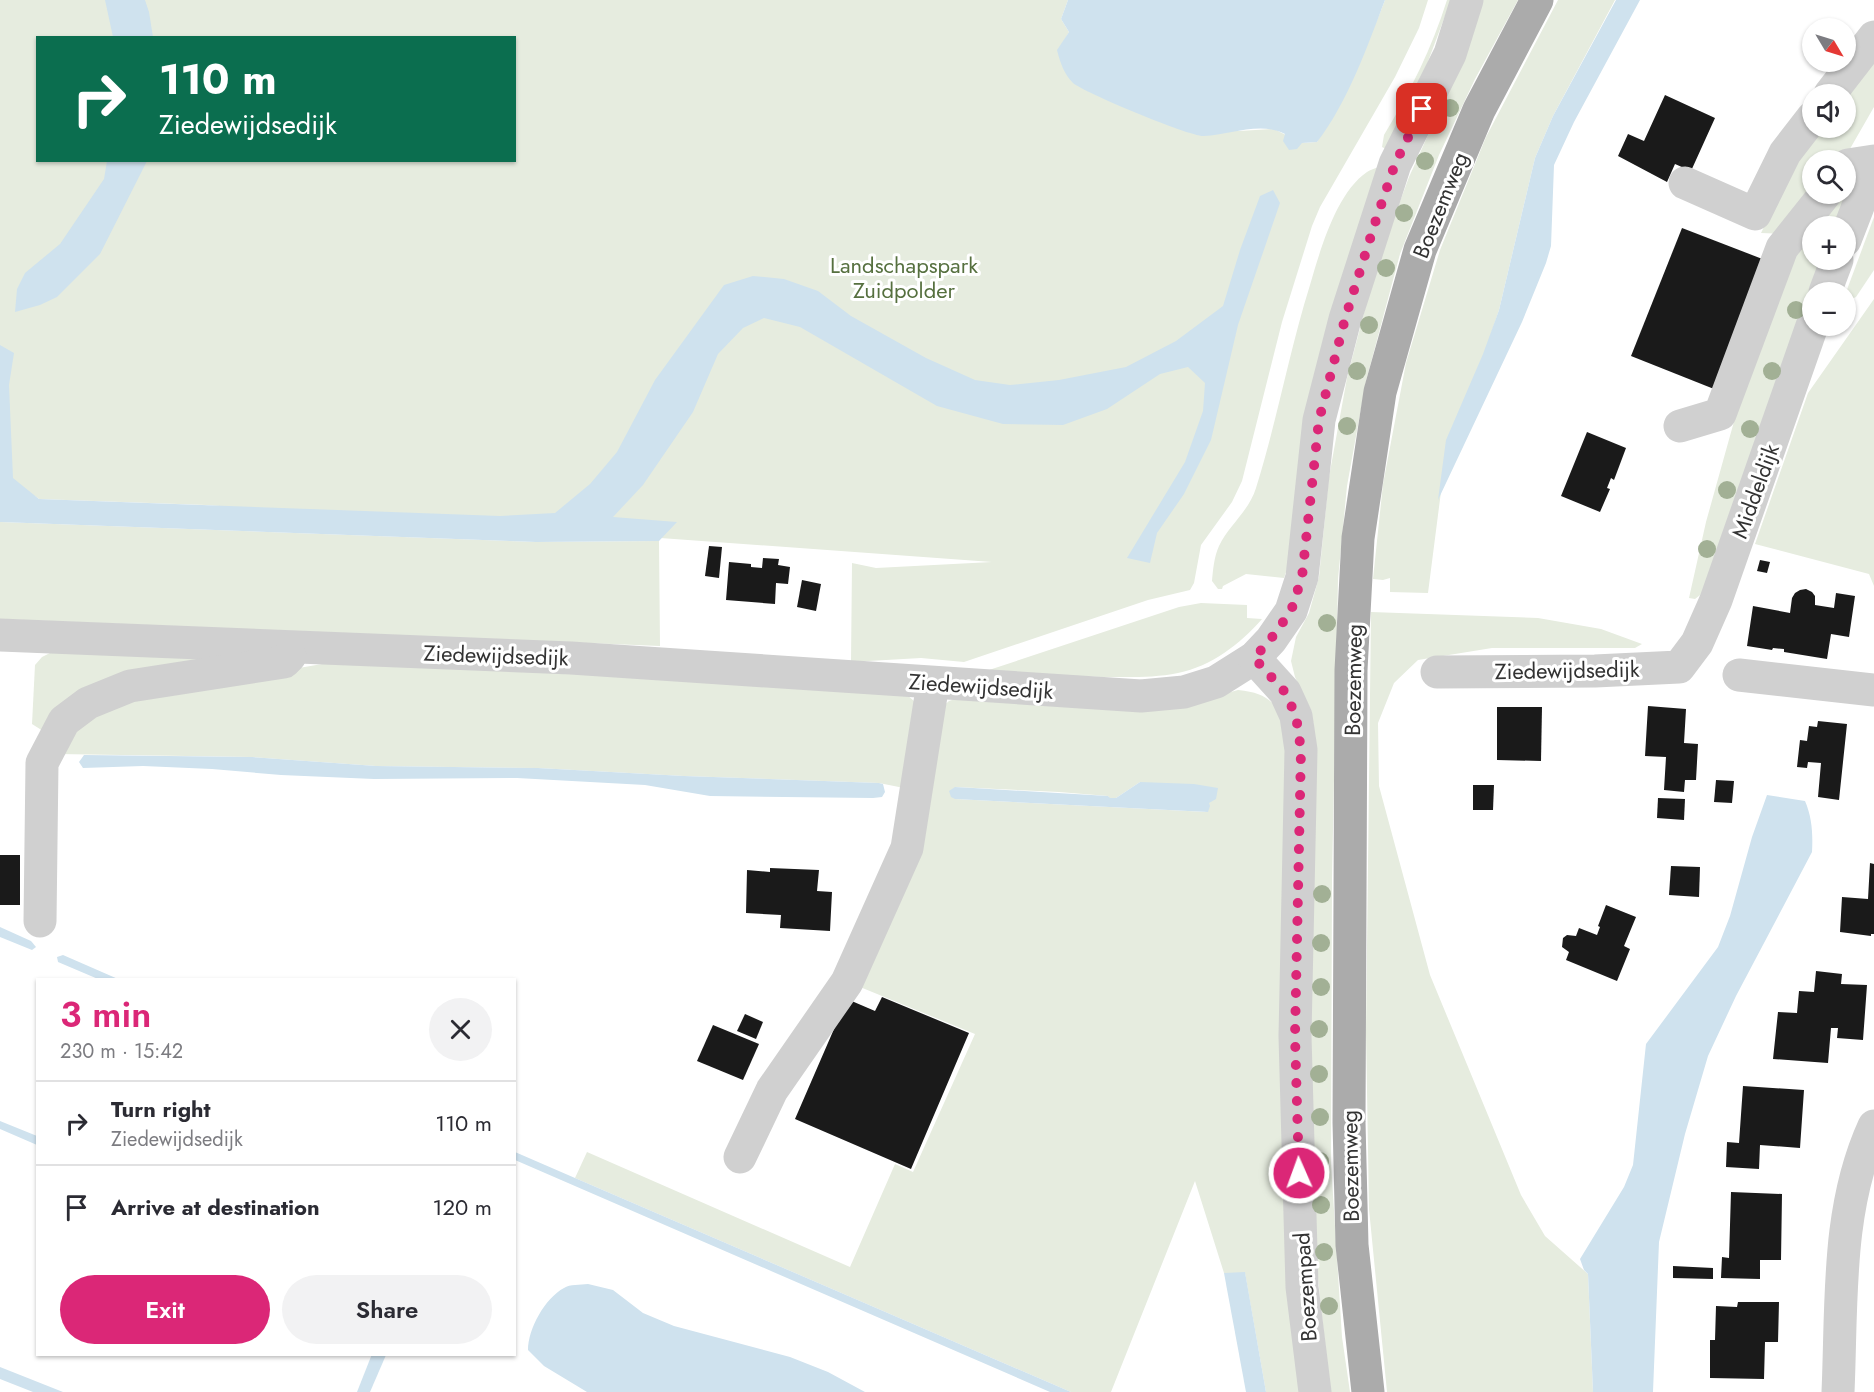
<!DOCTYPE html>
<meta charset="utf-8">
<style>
body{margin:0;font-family:Jost,sans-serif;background:#f2f2f3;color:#2b2b33;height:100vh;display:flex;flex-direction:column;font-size:22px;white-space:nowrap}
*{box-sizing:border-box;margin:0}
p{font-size:20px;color:#7c7c81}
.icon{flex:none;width:33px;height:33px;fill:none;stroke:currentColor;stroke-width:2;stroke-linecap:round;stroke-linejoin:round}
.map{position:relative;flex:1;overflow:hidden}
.details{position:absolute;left:36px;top:978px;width:480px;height:378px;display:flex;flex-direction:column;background:#fff;border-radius:0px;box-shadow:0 2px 4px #0004}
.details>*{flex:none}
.top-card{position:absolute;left:36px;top:36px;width:480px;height:126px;border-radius:0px;box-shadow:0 2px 4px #0004;background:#0b6e4f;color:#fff;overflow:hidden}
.needle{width:39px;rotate:128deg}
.fabs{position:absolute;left:1802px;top:18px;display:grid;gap:12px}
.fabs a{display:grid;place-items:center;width:54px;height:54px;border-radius:50%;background:#fff;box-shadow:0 2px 4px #0004;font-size:30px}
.pin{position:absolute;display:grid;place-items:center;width:51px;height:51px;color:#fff;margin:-26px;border-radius:12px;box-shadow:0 3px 9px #0006}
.me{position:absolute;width:66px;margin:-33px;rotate:358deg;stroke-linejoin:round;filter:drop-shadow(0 0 4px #0008)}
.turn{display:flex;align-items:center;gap:21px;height:126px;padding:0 24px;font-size:27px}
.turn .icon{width:78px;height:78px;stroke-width:2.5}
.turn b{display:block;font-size:42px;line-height:51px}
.round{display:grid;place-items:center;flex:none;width:63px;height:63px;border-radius:32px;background:#f2f2f3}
.headline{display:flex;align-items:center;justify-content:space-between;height:102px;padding:0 24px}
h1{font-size:36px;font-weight:600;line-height:45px;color:#db2777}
.button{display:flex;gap:12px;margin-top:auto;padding:12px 24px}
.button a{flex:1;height:69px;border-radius:36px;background:#db2777;color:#fff;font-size:24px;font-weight:600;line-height:69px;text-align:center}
.button a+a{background:#f2f2f3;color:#2b2b33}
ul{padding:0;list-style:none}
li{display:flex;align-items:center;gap:18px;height:84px;padding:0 24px;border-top:2px solid #e1e1e2}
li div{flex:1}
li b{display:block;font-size:22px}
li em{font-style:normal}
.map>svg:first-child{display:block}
</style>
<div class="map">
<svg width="1874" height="1392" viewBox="0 0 1874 1392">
<rect width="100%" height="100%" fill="#fff"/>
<g fill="#e6ecdf" fill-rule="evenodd">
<path d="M 0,0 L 1068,0 L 1061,19 L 1069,32 L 1062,44 L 1239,131 L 1274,129 L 1302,143 L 1317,142 L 1378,18 L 1385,0 L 1428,0 L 1419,28 L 1395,77 L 1320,207 L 1312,226 L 1282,322 L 1242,481 L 1232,502 L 1201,545 L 1194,583 L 1190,590 L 1148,600 L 964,662 L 921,658 L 851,662 L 852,563 L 876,568 L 992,562 L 206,505 L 39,499 L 35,496 L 0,494 ZM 38,38 L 514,38 L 514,160 L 38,160 Z"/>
<path d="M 1447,0 L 1451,0 L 1427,64 L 1386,149 L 1382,147 L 1384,135 C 1410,92 1432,48 1447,0 Z"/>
<path d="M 1482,0 L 1518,0 L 1475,79 L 1439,155 L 1400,254 L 1366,381 L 1347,486 L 1338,579 L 1332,880 L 1331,1163 L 1342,1337 L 1350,1392 L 1331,1392 C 1324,1334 1316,1275 1314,1216 C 1306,1053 1312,890 1314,727 L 1311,710 L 1295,677 L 1291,661 L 1296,637 L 1309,613 L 1319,577 L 1329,477 L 1347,378 L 1376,267 L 1409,177 L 1468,47 Z"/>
<path d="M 1558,0 L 1615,0 L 1553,116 L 1535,158 L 1499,310 L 1443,476 L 1428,593 L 1390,592 L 1390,578 L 1383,580 L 1373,579 L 1383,484 L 1406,363 L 1440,250 L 1486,137 Z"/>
<path d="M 1874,55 L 1874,107 L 1847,154 L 1841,160 L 1812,160 L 1812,194 L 1783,234 L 1761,233 L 1803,148 L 1818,128 L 1845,128 L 1845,94 Z"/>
<path d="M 1379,167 L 1290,560 L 1284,578 L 1246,574 L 1223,586 L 1222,589 L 1218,589 L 1212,581 C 1213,570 1214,557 1219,546 C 1229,525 1249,511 1256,488 C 1277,421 1289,352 1310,285 C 1320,251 1336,193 1367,172 C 1370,170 1375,168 1379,167 Z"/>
<path d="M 1847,189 L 1851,192 L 1838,226 L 1812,226 L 1812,260 L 1825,260 L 1732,515 L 1708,589 L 1695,599 L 1689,598 L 1706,522 L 1740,400 L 1789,259 C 1804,235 1822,214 1842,194 L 1845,194 Z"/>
<path d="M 1874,217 L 1874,270 L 1856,297 L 1845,302 L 1845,295 Z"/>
<path d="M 1874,299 L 1874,586 L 1869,574 L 1755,544 L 1808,393 Z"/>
<path d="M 0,522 L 536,542 L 659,541 L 660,646 L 0,619 Z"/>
<path d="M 1201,603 L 1247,605 L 1247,618 L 1262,619 C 1240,644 1212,666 1178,673 C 1154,678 1129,677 1104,677 C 1066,676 1028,674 989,670 L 1179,607 Z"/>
<path d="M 1371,612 L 1538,618 L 1601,629 L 1642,644 L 1635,648 L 1492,648 L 1418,660 L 1394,683 L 1378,723 L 1379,786 L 1430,975 L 1521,1195 L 1545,1236 L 1588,1274 L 1593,1392 L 1387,1392 L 1369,1209 L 1366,1032 Z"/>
<path d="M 52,652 L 265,659 L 43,731 L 32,724 L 35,665 L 42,657 Z"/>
<path d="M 351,659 L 907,695 L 914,701 L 909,789 L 879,783 L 684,776 L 538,768 L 376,766 L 252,757 L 57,754 L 102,702 Z"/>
<path d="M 1238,690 C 1265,693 1270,699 1287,719 L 1305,1392 L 1266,1392 L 1245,1273 L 1224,1273 L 1195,1181 L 1111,1392 L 1071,1392 L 575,1178 L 587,1152 L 850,1267 L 895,1164 L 913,1172 L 975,1034 L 860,987 L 941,708 L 949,701 L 958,698 L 1220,695 ZM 1140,782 L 1207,812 L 955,799 L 955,787 L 1059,792 L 1108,796 L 1110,799 L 1116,798 Z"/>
</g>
<g fill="#cfe2ee">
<path d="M 105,0 L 145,0 L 149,12 L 153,37 L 113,37 Z"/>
<path d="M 1068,0 L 1385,0 C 1368,45 1347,104 1317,142 L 1302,143 L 1297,149 L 1289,150 L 1283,141 L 1285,134 C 1260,121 1230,135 1204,136 C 1190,137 1083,92 1073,83 C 1064,74 1060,62 1057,50 L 1069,32 L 1061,19 Z"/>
<path d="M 1616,0 L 1640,0 L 1574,122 L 1554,165 L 1551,246 L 1546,263 L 1522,322 L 1438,500 L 1446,440 L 1483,354 L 1499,310 L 1535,158 L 1553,116 Z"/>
<path d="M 107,161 L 147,161 L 100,254 L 57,297 L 40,305 L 15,312 L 17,289 L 25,273 L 60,244 L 104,179 Z"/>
<path d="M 1273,190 L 1280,203 L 1238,325 L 1211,440 L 1184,494 L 1157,533 L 1150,563 L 1127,558 L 1185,462 L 1203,411 L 1205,383 L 1188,367 L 1160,374 L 1107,409 L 1063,425 L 1003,424 L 937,406 L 800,327 L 764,318 L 743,328 L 718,354 L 693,412 L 643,485 L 613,517 L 677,522 L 659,541 L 536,542 L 0,522 L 0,345 L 14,353 L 9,385 L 13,478 L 39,499 L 500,516 L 555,513 L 590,484 L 617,452 L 655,380 L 724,285 L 753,276 L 784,279 L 818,291 L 851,316 L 926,358 L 975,380 L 1010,385 L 1059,380 L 1126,367 L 1176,341 L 1223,306 L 1240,250 L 1260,196 Z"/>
<path d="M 84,755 L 252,757 L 376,766 L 538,768 L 684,776 L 879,783 L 883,784 L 885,792 L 882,797 L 873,798 L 710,796 L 645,785 L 517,778 L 374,779 L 281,775 L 212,769 L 143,766 L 83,768 L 79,762 Z"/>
<path d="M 1140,782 L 1194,784 L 1218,788 L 1216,799 L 1209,803 L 1210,806 L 1208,812 L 955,799 L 951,797 L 949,791 L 955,787 L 973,788 L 1108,796 L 1110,798 L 1116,798 Z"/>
<path d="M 1767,795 L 1805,801 C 1812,817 1813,834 1812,852 L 1736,996 L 1708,1056 L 1685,1134 L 1659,1242 L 1653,1392 L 1593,1392 L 1588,1274 L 1584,1270 L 1580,1259 L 1624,1187 L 1633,1165 L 1646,1044 L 1718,947 L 1730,916 L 1752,837 Z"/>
<path d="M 0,927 L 31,941 L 36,947 L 32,950 L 0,937 Z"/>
<path d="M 63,955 L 118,979 L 98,979 L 58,962 L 57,957 Z"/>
<path d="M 0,1121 L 37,1136 L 37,1145 L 0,1129 Z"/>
<path d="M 515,1152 L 575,1178 L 1071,1392 L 1050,1392 L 515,1160 Z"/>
<path d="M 1245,1272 L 1266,1392 L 1246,1392 L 1224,1273 Z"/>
<path d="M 588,1284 L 613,1290 L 643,1313 L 674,1326 L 790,1357 L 828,1372 L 865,1392 L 587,1392 L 544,1366 L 528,1350 C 528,1329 545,1298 564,1288 C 570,1284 580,1285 588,1284 Z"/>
<path d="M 372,1354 L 386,1355 L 370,1392 L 357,1392 Z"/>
<path d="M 0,1367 L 63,1392 L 33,1392 L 0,1379 Z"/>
</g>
<g fill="#1a1a1a">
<path d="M 1665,95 L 1715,118 L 1691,171 L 1675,164 L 1667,182 L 1618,156 L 1628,134 L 1644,141 Z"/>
<path d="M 1682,228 L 1765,260 L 1714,389 L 1631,356 Z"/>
<path d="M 1587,432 L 1626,448 L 1614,480 L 1611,478 L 1607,488 L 1610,489 L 1600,512 L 1561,496 Z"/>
<path d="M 709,546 L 722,547 L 719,578 L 705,576 Z"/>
<path d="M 763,558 L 779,559 L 778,565 L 790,567 L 788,584 L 776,583 L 775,604 L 726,600 L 729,562 L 751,564 L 751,567 L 762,568 Z"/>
<path d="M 1760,560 L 1770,562 L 1767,573 L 1757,571 Z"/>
<path d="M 802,580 L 821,584 L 816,611 L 797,607 Z"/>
<path d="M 1806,589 L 1812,592 L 1815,596 L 1815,605 L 1834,608 L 1836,593 L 1855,596 L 1849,637 L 1831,634 L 1827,659 L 1784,652 L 1784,649 L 1773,648 L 1772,650 L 1747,646 L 1753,606 L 1790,613 L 1792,598 L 1795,593 L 1800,590 Z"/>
<path d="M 1648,706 L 1686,709 L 1684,743 L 1698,744 L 1696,780 L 1685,780 L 1684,792 L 1664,790 L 1666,757 L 1645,756 Z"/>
<path d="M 1497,707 L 1542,707 L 1541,761 L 1497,760 Z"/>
<path d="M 1818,721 L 1847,724 L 1839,800 L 1818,797 L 1821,763 L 1808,762 L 1807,768 L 1797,767 L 1800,740 L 1807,741 L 1809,726 L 1817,727 Z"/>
<path d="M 1716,780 L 1734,781 L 1732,803 L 1714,802 Z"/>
<path d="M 1473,785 L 1494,785 L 1493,810 L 1473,810 Z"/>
<path d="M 1658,798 L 1685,799 L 1684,820 L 1657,818 Z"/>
<rect x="0" y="855" width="20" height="50"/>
<path d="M 1870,863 L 1874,864 L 1874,934 L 1871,934 L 1871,936 L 1840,932 L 1842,897 L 1868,899 Z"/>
<path d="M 1671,866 L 1700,867 L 1699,897 L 1669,895 Z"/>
<path d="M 770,868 L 819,870 L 817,891 L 832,892 L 830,931 L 780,928 L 781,915 L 746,913 L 747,870 L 770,872 Z"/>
<path d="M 1606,905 L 1636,917 L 1624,946 L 1630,949 L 1617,981 L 1566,960 L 1569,952 L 1562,947 L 1563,938 L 1567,935 L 1576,936 L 1579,928 L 1597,935 L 1600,927 L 1598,926 Z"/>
<path d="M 1816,971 L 1842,974 L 1841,984 L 1867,985 L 1863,1040 L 1837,1038 L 1838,1028 L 1831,1028 L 1828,1063 L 1773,1059 L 1778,1012 L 1797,1013 L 1799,991 L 1814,992 Z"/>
<path d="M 882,997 L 969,1033 L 911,1169 L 795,1119 L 847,999 L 875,1011 Z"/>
<path d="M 745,1014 L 763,1022 L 756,1039 L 737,1031 Z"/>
<path d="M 713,1025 L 759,1044 L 743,1080 L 697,1061 Z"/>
<path d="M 1743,1086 L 1804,1090 L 1800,1148 L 1760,1145 L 1759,1169 L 1726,1167 L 1727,1142 L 1739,1143 Z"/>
<path d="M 1731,1192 L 1782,1194 L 1781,1260 L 1760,1260 L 1760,1279 L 1721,1278 L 1722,1257 L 1729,1258 Z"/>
<path d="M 1673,1266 L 1713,1268 L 1713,1279 L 1673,1278 Z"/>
<path d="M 1738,1302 L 1779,1302 L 1778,1342 L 1765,1342 L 1764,1379 L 1710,1378 L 1710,1340 L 1715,1340 L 1716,1306 L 1737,1307 Z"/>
</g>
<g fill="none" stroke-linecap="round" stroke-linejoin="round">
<g stroke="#d0d0d0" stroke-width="33">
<path d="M 1830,94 L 1874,37"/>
<path d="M 1845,169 L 1848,165 L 1874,161"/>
<path d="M 1685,183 L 1755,214 L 1785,153 L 1812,118"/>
<path d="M 1845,240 L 1874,165"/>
<path d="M 1825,292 L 1837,260"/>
<path d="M 1680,426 L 1720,414 L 1782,248 L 1825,194"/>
<path d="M 0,635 L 571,658 L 1141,696 L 1184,692 L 1216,682 L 1254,658 L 1271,640 L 1291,611 L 1302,577 L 1319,420 L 1345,319 L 1395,164 L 1450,54 L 1467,0"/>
<path d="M 1254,658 L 1285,692 L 1296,716 L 1301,750 L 1295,1036 L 1302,1287 L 1315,1392"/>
<path d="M 1437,672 L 1595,671 L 1679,667 L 1697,643 L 1716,600 L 1812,326"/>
<path d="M 1739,675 L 1874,690"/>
<path d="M 40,921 L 42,763 L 64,721 L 88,703 L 130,686 L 284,662 L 290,656"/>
<path d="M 740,1157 L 772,1090 L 847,982 L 907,848 L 933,683"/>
<path d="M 1838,1392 C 1842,1303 1836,1209 1874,1126"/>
</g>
<path stroke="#ababab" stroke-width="33" d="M 1368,1392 L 1352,1245 L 1349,1122 L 1351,670 L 1358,538 L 1380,392 L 1420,250 L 1479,110 L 1537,0"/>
</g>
<g fill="#a2b095">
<circle cx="1450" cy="108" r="9"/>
<circle cx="1425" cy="161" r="9"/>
<circle cx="1404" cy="213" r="9"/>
<circle cx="1386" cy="268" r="9"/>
<circle cx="1796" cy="310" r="9"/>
<circle cx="1369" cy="325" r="9"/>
<circle cx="1357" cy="371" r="9"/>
<circle cx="1772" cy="371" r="9"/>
<circle cx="1347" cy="426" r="9"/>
<circle cx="1750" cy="429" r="9"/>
<circle cx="1727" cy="490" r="9"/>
<circle cx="1707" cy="549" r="9"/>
<circle cx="1327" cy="623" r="9"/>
<circle cx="1322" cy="894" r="9"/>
<circle cx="1321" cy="943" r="9"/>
<circle cx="1321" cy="987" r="9"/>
<circle cx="1319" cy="1029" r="9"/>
<circle cx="1319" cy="1074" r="9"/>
<circle cx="1320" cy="1117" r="9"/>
<circle cx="1320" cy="1161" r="9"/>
<circle cx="1321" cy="1205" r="9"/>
<circle cx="1324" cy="1252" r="9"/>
<circle cx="1329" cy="1306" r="9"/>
</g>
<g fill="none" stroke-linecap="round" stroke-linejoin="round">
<path stroke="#db2777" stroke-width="10" stroke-dasharray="0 18" d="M 1299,1173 L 1295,1036 L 1301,750 L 1296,716 L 1285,692 L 1254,658 L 1270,640 L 1291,611 L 1302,577 L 1319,420 L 1345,319 L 1375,223 L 1395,164 L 1422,109"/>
</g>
<g text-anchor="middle" stroke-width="6" stroke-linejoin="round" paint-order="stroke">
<g font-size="22" fill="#333" stroke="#fff">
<text transform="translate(1440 205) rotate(-68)" y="8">Boezemweg</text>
<text transform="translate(1755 491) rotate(-70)" y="8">Middeldijk</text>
<text transform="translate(496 655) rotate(2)" y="8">Ziedewijdsedijk</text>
<text transform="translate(1567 670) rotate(-1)" y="8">Ziedewijdsedijk</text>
<text transform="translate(1353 680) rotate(-89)" y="8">Boezemweg</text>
<text transform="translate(981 686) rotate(4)" y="8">Ziedewijdsedijk</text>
<text transform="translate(1350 1166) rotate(-91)" y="8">Boezemweg</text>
<text transform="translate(1305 1287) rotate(-94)" y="8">Boezempad</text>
</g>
<g font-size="22" fill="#56703f" stroke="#fff">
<text x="904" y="273">Landschapspark<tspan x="904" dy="25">Zuidpolder</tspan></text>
</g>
</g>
</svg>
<div class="fabs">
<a><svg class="needle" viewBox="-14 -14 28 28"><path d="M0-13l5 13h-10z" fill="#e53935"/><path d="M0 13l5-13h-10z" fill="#7c7c81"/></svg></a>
<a><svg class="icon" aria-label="sound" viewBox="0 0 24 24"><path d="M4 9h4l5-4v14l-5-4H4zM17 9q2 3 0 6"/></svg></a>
<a><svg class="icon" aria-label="search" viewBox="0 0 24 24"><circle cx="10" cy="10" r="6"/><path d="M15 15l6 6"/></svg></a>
<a>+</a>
<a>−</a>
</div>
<div class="pin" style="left:1422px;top:109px;background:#d93025"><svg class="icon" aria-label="arrive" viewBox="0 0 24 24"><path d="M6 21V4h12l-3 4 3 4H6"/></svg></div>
<svg class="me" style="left:1299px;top:1173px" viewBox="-20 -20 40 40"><circle r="17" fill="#db2777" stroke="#fff" stroke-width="3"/><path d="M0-11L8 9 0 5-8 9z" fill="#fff"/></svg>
<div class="top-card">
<div class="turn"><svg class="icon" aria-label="right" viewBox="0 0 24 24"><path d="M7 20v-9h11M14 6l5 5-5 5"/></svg><div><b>110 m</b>Ziedewijdsedijk</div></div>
</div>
<section class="details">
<div class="headline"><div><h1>3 min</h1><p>230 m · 15:42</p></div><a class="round"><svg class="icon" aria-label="close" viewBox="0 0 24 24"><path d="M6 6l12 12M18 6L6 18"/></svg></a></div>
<ul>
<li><svg class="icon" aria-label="right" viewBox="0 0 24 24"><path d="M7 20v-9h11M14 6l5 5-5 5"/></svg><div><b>Turn right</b><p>Ziedewijdsedijk</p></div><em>110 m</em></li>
<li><svg class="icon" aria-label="arrive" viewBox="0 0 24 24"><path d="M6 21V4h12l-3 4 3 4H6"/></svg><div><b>Arrive at destination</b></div><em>120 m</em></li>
</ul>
<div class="button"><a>Exit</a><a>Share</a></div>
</section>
</div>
